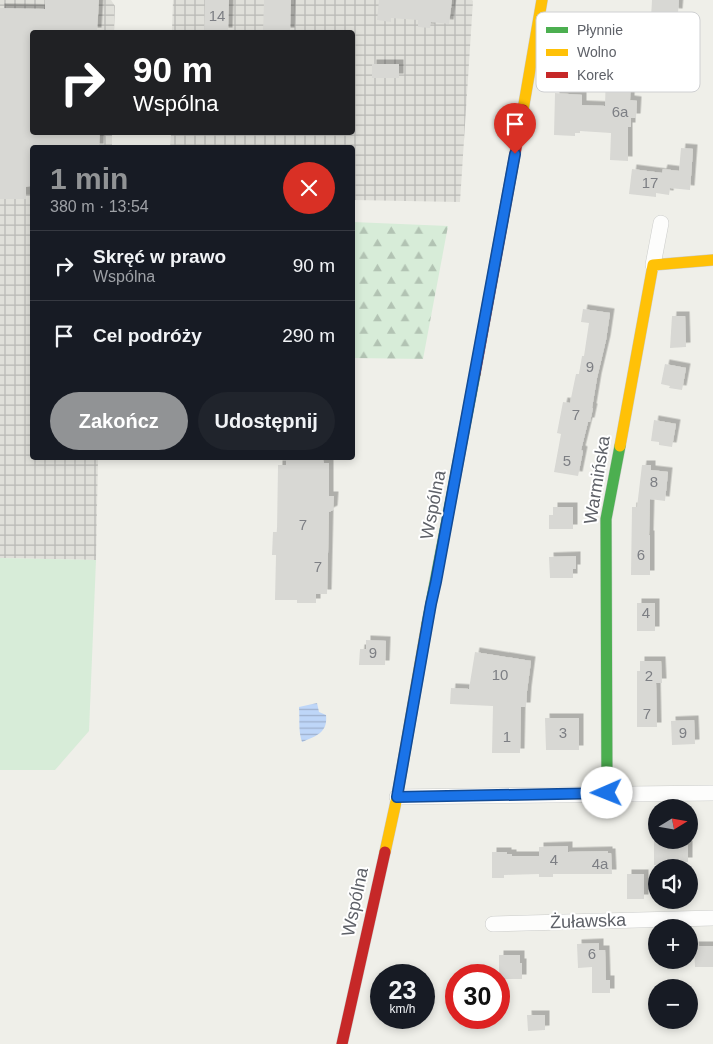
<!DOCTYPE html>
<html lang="pl">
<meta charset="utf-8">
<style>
body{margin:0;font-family:Arial,sans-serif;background:#20242c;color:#f1f3f6;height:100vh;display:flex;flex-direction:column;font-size:19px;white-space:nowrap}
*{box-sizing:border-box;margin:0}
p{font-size:16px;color:#9ea1a6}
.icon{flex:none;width:28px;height:28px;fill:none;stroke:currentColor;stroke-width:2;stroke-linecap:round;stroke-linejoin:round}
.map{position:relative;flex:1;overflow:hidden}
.panel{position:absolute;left:30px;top:145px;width:325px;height:315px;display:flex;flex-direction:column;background:#171b24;border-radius:5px;box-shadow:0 2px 8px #0003}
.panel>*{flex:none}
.top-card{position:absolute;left:30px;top:30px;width:325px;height:105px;border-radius:5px;box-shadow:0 2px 8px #0003;background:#202124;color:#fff;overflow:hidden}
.needle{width:32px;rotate:79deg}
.buttons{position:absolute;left:648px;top:799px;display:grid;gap:10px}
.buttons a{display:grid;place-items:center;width:50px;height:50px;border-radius:50%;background:#171b24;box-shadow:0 2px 8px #0003;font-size:25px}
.speed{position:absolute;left:370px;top:964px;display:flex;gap:10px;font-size:25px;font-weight:700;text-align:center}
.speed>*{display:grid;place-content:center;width:65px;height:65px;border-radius:50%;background:#171b24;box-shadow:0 2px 8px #0003;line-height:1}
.speed small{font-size:12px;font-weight:400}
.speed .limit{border:8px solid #d22;background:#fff;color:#111}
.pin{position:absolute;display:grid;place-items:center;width:42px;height:42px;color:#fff;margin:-51px -21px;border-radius:50% 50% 50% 0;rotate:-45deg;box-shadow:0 0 5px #0007}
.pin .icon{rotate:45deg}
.me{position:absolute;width:55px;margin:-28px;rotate:269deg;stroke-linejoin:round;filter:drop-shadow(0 0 4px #0008)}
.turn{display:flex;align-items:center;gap:18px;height:105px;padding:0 20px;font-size:22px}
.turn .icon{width:65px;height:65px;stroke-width:2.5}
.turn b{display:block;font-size:35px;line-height:42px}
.round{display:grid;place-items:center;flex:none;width:52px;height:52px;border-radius:26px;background:#20242c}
.summary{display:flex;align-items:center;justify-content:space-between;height:85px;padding:0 20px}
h1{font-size:30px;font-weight:700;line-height:38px;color:#919395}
.button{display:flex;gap:10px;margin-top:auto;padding:10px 20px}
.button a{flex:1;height:58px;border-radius:30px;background:#919395;color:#fff;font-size:20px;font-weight:700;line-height:58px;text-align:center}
.button a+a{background:#20242c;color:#f1f3f6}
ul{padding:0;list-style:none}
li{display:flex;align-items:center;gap:15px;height:70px;padding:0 20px;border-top:1px solid #363941}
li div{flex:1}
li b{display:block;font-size:19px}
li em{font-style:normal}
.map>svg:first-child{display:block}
</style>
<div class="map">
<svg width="713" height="1044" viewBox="0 0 713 1044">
<defs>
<pattern id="industrial-grid" width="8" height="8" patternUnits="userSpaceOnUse" patternTransform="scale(1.25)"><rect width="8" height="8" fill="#e0e0da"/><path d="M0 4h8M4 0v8" fill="none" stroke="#b9b9b5"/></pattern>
<pattern id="forest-firs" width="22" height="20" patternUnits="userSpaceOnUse" patternTransform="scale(1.25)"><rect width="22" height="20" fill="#d7ecd8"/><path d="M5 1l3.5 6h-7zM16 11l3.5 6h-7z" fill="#b2c3b3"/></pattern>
<pattern id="water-rules" width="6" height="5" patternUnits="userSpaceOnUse" patternTransform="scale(1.25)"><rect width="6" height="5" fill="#bed6f8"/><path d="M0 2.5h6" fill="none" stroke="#9eb1cd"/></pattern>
<filter id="shadow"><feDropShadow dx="4.5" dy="-4.5" stdDeviation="0" flood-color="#0004"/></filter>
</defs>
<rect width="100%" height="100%" fill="#efefe9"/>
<g fill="url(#industrial-grid)">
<path d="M 0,0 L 111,0 L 115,6 L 114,32 L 32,32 L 32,132 L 112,133 L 112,147 L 32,148 L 32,458 L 98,458 L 96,560 L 0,558 Z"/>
<path d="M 173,0 L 472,0 L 473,1 L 460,202 L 353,200 L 352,148 L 170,148 L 171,133 L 352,132 L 352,32 L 172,32 Z"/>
</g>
<path fill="#d7ecd8" d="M 0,558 L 96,560 L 89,731 L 55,770 L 0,770 Z"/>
<path fill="url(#forest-firs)" d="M 353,222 L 448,226 L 423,359 L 353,358 Z"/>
<path fill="url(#water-rules)" d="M 317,703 L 319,712 L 326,715 C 328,733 316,736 302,742 C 298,730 300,720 299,707 Z"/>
<g fill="#d8d8d4" filter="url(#shadow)">
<path d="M 45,0 L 99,0 L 97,32 L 32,32 L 30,96 L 31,96 L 31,132 L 100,132 L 99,148 L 31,148 L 30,186 L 26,187 L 26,199 L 0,199 L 0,8 L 45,9 Z"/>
<path d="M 205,0 L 229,0 L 228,32 L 204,32 Z"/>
<path d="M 264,0 L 291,0 L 290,32 L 263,32 Z"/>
<path d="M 379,0 L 452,0 L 449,24 L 431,22 L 430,28 L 418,27 L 418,20 L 391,18 L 391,22 L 377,20 Z"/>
<path d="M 652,0 L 679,0 L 678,13 L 666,12 L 665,19 L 651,18 Z"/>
<path d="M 620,50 L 632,51 L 630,100 L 637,101 L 636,118 L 631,118 L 631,127 L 628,127 L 628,161 L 610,160 L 611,133 L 580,131 L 580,133 L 575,133 L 575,136 L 554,135 L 555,93 L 582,95 L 582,105 L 605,106 L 606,72 L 612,72 L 613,60 L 619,60 Z"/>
<rect x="372" y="64" width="27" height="14"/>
<path d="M 681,148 L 693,149 L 690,190 L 670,188 L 669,195 L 656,193 L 656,197 L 629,194 L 632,169 L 662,173 L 663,169 L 679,171 Z"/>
<path d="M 583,309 L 610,313 L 606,340 L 597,378 L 592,408 L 593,408 L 590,422 L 588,422 L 581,450 L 583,451 L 578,476 L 554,472 L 561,434 L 557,433 L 563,402 L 570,403 L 576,374 L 579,374 L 582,356 L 584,356 L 589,323 L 581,322 Z"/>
<path d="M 672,316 L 685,316 L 686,347 L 670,348 Z"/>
<path d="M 665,364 L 686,368 L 682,390 L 669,388 L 670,386 L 661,384 Z"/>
<path d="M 654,420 L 676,424 L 672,447 L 659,445 L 659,442 L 651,441 Z"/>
<path d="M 286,460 L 323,460 L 324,463 L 329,463 L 329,496 L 334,496 L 333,510 L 329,512 L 327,594 L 316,594 L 316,603 L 297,603 L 297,600 L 275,600 L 276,555 L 272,555 L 273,532 L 277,532 L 278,465 L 286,465 Z"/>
<path d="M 642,465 L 651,465 L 651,470 L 668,472 L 665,501 L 650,499 L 649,535 L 650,535 L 650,575 L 631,575 L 632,507 L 637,507 Z"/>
<path d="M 553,507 L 573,507 L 573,529 L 549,529 L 549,515 L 553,515 Z"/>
<path d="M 576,556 L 576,569 L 573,569 L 573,578 L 550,578 L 549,557 Z"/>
<rect x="637" y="603" width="18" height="28"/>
<path d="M 366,640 L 386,641 L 385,665 L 359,665 L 360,649 L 366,649 Z"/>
<path d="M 475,652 L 531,661 L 527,691 L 526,707 L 521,707 L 520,753 L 492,753 L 493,706 L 450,704 L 451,688 L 469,689 Z"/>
<path d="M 640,661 L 661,661 L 662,683 L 656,683 L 657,727 L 637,727 L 637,671 L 640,671 Z"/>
<path d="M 545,718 L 579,718 L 579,750 L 546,750 Z"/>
<path d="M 694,720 L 695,744 L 672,745 L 671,721 Z"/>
<path d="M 654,841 L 673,841 L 673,845 L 688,845 L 688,862 L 673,862 L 673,865 L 654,865 Z"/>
<path d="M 568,846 L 568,852 L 608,851 L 608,853 L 611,853 L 612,874 L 553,874 L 553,877 L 539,877 L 539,874 L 504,875 L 504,878 L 492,878 L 492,852 L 507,852 L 507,854 L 512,854 L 512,856 L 539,856 L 539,847 Z"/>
<rect x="627" y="874" width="17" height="25"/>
<path d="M 599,943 L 599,950 L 605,950 L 606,980 L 610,980 L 610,993 L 592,993 L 592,967 L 578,968 L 577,944 Z"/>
<path d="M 694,946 L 713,946 L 713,967 L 695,967 Z"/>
<path d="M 499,955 L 520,955 L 520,963 L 522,963 L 522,979 L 499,979 Z"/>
<path d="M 527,1015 L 545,1015 L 545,1030 L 528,1031 Z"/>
</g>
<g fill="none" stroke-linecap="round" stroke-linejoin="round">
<g stroke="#cbccca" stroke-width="16">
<g id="street">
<path d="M 653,265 L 661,223"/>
<path d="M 397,797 L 713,793"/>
<path d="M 493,924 L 713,918"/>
</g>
</g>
<g stroke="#cbcccb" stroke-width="12">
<g id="fast">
<path d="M 427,624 L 475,374"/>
<path d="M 607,793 L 606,519 L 620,446"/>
</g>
</g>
<g stroke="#cbcccb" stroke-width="12">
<g id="slow">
<path d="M 523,110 L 542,0"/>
<path d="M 620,446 L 653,265 L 713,260"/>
<path d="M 385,852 L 397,797 L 427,624"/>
</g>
</g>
<g stroke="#cbcccb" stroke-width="12">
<g id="jam">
<path d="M 475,374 L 523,110"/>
<path d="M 342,1044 L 385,852"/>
</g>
</g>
<use href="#street" stroke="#fdfdfc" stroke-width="15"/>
<use href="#fast" stroke="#4caf50" stroke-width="11"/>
<use href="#slow" stroke="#ffc107" stroke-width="11"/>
<use href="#jam" stroke="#c62828" stroke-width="11"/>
</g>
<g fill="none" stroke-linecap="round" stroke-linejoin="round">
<g stroke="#114b97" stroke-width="12">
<path id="route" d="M 515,154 L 436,582 L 431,604 L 397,797 L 607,793"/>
</g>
<use href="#route" stroke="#1a73e8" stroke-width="9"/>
</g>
<g text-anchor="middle" stroke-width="4" stroke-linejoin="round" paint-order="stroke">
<g font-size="15" fill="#7d7f84">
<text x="217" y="21">14</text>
<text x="620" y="117">6a</text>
<text x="650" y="188">17</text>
<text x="590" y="372">9</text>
<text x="576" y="420">7</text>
<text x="567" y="466">5</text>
<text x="654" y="487">8</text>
<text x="303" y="530">7</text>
<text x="641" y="560">6</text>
<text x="318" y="572">7</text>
<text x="646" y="618">4</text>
<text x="373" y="658">9</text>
<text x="500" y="680">10</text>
<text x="649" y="681">2</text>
<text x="647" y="719">7</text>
<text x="563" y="738">3</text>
<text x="683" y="738">9</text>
<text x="507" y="742">1</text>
<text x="554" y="865">4</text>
<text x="600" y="869">4a</text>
<text x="592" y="959">6</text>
</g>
<g font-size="18" fill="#5e6168" stroke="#fff">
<text transform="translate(597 480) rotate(-81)" y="6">Warmińska</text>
<text transform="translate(433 505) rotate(-79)" y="6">Wspólna</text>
<text transform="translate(355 902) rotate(-78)" y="6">Wspólna</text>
<text transform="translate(588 921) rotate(-2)" y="6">Żuławska</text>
</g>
</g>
<rect x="536" y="12" width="164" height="80" rx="8" fill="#fff" stroke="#cfd0d2" stroke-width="1"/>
<rect x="546" y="27" width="22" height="6" fill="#4caf50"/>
<rect x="546" y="49" width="22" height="7" fill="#ffc107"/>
<rect x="546" y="72" width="22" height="6" fill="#c62828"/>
<g font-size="14" fill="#5e6168">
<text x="577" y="35">Płynnie</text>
<text x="577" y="57">Wolno</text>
<text x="577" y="80">Korek</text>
</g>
</svg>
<div class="buttons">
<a><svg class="needle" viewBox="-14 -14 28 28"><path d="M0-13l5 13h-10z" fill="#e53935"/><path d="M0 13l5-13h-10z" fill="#9ea1a6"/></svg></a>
<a><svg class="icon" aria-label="sound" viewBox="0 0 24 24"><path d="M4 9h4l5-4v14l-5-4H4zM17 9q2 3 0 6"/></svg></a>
<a>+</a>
<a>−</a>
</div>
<div class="speed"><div>23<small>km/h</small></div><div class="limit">30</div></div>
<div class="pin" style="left:515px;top:154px;background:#d93025"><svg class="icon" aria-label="arrive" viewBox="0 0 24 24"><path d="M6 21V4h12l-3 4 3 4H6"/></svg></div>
<svg class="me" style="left:607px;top:793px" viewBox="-20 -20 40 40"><circle r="19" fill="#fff"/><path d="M0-13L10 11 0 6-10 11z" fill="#1a73e8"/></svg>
<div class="top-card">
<div class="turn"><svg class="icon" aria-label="right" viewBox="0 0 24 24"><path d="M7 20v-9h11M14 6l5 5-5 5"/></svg><div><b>90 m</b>Wspólna</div></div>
</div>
<section class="panel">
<div class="summary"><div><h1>1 min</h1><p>380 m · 13:54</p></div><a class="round" style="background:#d93025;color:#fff"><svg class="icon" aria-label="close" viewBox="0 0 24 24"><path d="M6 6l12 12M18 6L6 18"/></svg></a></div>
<ul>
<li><svg class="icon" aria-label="right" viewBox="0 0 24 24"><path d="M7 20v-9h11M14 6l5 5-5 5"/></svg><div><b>Skręć w prawo</b><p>Wspólna</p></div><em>90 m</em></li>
<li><svg class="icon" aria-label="arrive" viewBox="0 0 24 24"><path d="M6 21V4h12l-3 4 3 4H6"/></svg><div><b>Cel podróży</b></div><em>290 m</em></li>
</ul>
<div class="button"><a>Zakończ</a><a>Udostępnij</a></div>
</section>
</div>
